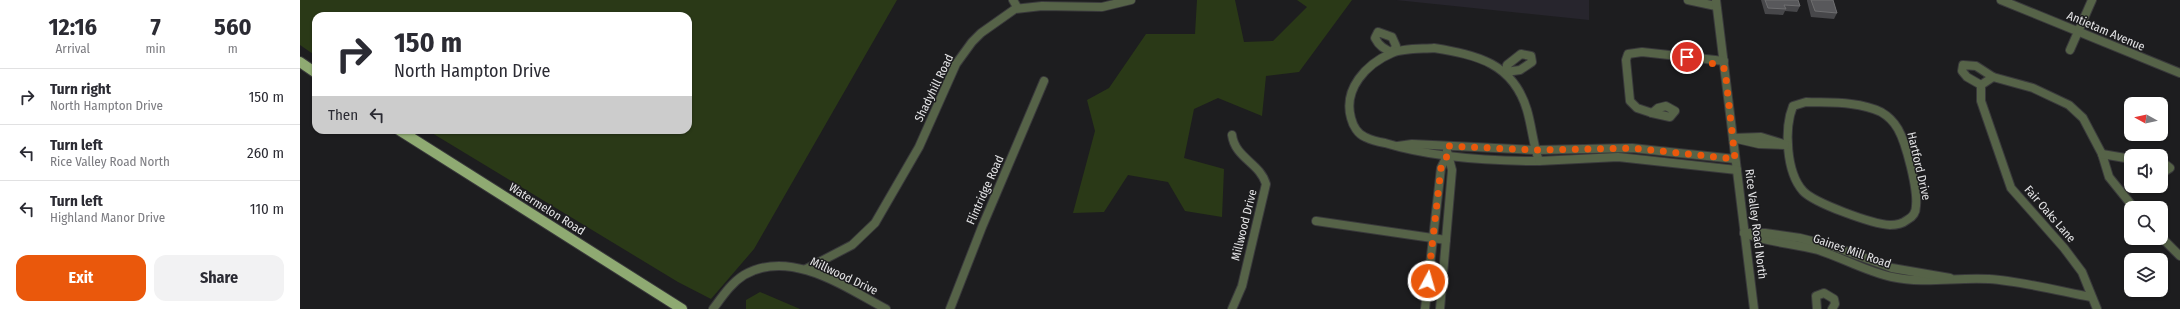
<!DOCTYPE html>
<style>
body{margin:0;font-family:"Fira Sans Condensed",sans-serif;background:#f2f2f3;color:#2b2b33;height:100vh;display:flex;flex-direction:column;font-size:15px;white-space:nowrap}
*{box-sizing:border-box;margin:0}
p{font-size:13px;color:#7c7c81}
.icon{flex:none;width:22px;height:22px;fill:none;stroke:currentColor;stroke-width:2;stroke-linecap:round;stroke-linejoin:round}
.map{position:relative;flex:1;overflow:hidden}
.sheet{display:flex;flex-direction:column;background:#fff;width:300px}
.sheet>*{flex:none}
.banner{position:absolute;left:12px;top:12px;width:380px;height:122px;border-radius:12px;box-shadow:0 1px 3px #0004;background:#fff;color:#2b2b33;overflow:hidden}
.needle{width:26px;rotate:278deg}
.tools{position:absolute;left:1824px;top:97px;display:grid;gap:8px}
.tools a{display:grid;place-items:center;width:44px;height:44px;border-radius:8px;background:#fff;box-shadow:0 1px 3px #0004;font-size:20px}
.pin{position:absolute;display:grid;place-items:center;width:34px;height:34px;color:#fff;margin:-17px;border:2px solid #fff;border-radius:50%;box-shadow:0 1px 4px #0007}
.me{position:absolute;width:44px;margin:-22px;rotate:6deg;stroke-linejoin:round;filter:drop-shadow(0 0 3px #0008)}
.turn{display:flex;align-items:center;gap:14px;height:84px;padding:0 16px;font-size:18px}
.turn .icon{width:52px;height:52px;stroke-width:2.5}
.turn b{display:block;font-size:28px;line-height:34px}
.then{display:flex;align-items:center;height:38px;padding:0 16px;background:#0003;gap:8px;font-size:15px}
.eta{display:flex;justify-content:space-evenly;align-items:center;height:68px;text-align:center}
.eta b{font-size:24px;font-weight:700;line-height:28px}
.cta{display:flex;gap:8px;margin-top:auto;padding:8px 16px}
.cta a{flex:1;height:46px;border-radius:12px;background:#ea580c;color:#fff;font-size:16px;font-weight:700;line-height:46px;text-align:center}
.cta a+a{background:#f2f2f3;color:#2b2b33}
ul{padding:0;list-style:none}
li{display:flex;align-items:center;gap:12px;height:56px;padding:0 16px;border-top:1px solid #e1e1e2}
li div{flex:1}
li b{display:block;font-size:15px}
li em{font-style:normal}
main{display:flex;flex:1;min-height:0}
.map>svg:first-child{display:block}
</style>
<main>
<section class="sheet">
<div class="eta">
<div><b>12:16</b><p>Arrival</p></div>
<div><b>7</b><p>min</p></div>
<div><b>560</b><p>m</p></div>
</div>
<ul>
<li><svg class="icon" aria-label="right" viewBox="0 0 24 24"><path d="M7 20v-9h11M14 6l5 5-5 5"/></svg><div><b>Turn right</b><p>North Hampton Drive</p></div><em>150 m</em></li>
<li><svg class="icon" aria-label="left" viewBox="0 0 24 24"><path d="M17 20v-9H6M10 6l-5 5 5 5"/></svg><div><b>Turn left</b><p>Rice Valley Road North</p></div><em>260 m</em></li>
<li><svg class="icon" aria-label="left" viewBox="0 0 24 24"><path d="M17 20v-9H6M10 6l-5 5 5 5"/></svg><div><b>Turn left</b><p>Highland Manor Drive</p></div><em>110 m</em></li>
</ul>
<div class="cta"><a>Exit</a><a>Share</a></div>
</section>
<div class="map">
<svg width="1880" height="309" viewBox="0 0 1880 309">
<rect width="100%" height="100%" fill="#1d1d1f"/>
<path fill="#27252d" d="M 1096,0 L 1289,0 L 1289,20 Z"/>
<g fill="#2a3917">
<path d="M 0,0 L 597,0 L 454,249 L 411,299 L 378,282 L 127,130 L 388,130 L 388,16 L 16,16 L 16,56 L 0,45 Z"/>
<path d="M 897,0 L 935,0 L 944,42 L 973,41 L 1007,7 L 997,0 L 1052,0 L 999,72 L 966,76 L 962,116 L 918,98 L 894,109 L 884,158 L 924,169 L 922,217 L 885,211 L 868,182 L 828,175 L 804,212 L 773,213 L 795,131 L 787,100 L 809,88 L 846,34 L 895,34 Z"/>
<path d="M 460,292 L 500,309 L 446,309 L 446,300 Z"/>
</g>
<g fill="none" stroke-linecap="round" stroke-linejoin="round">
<g stroke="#39393b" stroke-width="10">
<g id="minor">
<path d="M 713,0 L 717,7"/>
<path d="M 1388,0 L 1416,6"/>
<path d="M 1416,0 L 1454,309"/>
<path d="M 1701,0 L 1880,73"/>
<path d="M 1078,32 L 1092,37 L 1096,46 L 1093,52 C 1084,50 1079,46 1075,38 Z"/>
<path d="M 1134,48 C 1177,55 1213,63 1227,110 C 1232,127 1233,144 1239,161 C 1189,161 1134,158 1085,143 C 1079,142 1071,140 1065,137 C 1058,134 1053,126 1051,118 C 1043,89 1066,64 1092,53 C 1103,48 1121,49 1134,48 Z"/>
<path d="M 1770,50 L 1792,0"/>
<path d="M 1221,54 L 1231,56 L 1232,62 L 1220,70 L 1206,72 L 1207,65 Z"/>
<path d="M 1681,85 L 1681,101 L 1711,188 L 1764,248 L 1782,272 L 1797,309"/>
<path d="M 1681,85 L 1693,77 L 1733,88 L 1769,105 L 1783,118 L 1802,154 L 1809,177 L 1834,208"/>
<path d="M 1681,85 L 1667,77 L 1662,71 L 1663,65 L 1676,66 L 1693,77"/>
<path d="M 1506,102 C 1530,103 1558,101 1581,112 C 1588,116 1594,122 1598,129 C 1606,143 1618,189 1616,206 C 1616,212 1613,217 1607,220 C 1602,224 1596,225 1590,225 C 1572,224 1514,203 1503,191 C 1486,172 1484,128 1493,106 Z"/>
<path d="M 1366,106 L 1375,111 L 1370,117 L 1352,113 L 1358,108 Z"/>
<path d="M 1352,113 L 1337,108 L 1330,101 L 1326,60 L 1328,54 L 1342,52 L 1424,61"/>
<path d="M 932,135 C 935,158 960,163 966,184 L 942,286 L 932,309"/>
<path d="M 1433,138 L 1461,137 L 1487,145"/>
<path d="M 1433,138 L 1459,144 L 1485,145"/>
<path d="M 1098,146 L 1112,144 L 1235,150 L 1332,148 L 1435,159"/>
<path d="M 1802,154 L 1831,159"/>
<path d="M 1239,161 L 1318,157 L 1437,170"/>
<path d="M 1861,161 L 1870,168 L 1864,172 L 1861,170"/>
<path d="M 1016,221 L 1146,240"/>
<path d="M 1444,233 C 1468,243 1493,243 1518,250 C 1543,258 1567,272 1592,277 C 1625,284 1656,277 1689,279 C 1720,281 1760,291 1791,297"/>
<path d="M 1444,233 L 1465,233 L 1500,238 L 1532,246 L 1592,268 L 1650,278"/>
<path d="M 1861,237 L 1880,256"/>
<path d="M 506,269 L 552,245 L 575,223 L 619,147 L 656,64 L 672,42 L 681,33 L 715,9 L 742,6 L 802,7 L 831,0"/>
<path d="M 413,309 C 422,297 431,283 444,275 C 490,248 545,287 586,309"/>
<path d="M 650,309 L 682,227 L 744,81"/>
<path d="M 1125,309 L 1141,168 L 1147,156"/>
<path d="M 1140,309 L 1152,170 L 1147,151"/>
<path d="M 1517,309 L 1516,296 L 1524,293 L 1534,299 L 1535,304 L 1532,309"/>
</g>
</g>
<g stroke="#39393b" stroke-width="12">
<g id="major">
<path d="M 0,62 L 16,73"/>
<path d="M 99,130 L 382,309"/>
</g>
</g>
<use href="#minor" stroke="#566348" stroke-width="8"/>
<use href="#major" stroke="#8faa72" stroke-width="10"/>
</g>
<g fill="#47474a">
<path d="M 1461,0 L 1498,0 L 1500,6 L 1497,12 L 1485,11 L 1483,15 L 1465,14 Z"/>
<path d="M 1507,0 L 1533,0 L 1537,13 L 1534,19 L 1511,17 L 1507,1 Z"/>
</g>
<g fill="#58585b" stroke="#6e6e70">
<path d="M 1465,0 L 1498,0 L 1500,6 L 1484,5 L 1486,9 L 1468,8 Z"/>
<path d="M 1511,0 L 1533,0 L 1537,13 L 1515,11 Z"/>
</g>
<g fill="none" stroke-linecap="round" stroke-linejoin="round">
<path stroke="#ea580c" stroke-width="7" stroke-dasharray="0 12.6" d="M 1128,281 L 1141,168 L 1147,156 L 1148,146 L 1235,150 L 1332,148 L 1435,159 L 1425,69 L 1402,59 L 1387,57"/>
</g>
<g text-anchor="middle" stroke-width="3" stroke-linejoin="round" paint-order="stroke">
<g font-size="12" fill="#e4e4e6" stroke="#1d1d1f">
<text transform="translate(1806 31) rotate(23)" y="4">Antietam Avenue</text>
<text transform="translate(634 88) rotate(-64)" y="4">Shadyhill Road</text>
<text transform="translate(1619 166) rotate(77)" y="4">Hartford Drive</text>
<text transform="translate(685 190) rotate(-66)" y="4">Flintridge Road</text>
<text transform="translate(247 209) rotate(32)" y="4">Watermelon Road</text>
<text transform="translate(1750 214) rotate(49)" y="4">Fair Oaks Lane</text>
<text transform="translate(1456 224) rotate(83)" y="4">Rice Valley Road North</text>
<text transform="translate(944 225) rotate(-76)" y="4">Millwood Drive</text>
<text transform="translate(1552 251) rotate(19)" y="4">Gaines Mill Road</text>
<text transform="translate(544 276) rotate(25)" y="4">Millwood Drive</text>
</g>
</g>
</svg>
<div class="tools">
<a><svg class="needle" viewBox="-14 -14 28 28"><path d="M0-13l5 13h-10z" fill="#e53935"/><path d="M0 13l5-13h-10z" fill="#7c7c81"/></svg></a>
<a><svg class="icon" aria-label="sound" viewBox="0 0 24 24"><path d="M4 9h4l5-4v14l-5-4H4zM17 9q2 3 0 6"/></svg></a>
<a><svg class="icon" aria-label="search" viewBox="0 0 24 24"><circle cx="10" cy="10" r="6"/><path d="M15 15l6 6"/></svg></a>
<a><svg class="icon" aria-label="layers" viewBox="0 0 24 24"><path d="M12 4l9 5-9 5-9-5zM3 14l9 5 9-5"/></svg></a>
</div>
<div class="pin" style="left:1387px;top:57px;background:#d93025"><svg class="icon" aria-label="arrive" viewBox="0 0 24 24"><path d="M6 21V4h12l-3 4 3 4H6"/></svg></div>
<svg class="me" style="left:1128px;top:281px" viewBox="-20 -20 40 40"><circle r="17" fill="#ea580c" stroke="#fff" stroke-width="3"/><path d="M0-11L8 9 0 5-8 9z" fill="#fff"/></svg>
<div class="banner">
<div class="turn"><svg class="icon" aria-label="right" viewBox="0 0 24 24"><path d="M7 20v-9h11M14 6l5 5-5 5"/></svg><div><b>150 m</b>North Hampton Drive</div></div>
<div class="then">Then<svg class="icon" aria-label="left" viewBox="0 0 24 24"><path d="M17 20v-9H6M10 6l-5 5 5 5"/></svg></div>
</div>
</div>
</main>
